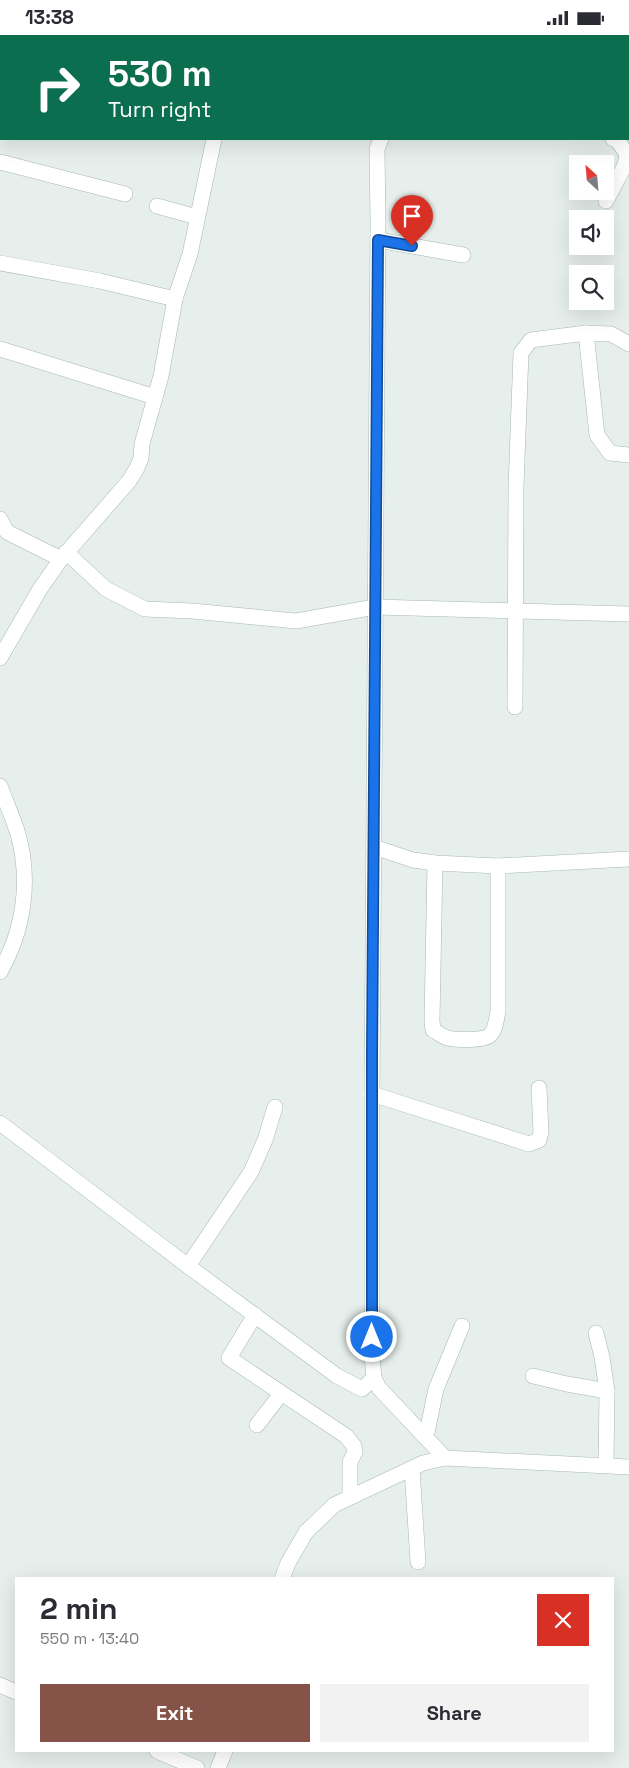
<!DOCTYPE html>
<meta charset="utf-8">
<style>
body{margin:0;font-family:"Space Grotesk",sans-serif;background:#f2f2f3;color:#2b2b33;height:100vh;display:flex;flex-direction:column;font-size:19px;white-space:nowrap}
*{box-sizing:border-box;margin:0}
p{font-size:16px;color:#7c7c81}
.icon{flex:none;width:28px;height:28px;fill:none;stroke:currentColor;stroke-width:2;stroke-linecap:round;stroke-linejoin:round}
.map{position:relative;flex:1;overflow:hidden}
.drawer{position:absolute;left:15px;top:1542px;width:599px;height:175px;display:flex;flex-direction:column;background:#fff;border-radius:0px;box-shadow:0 5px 20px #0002}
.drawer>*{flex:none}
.banner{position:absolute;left:0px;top:0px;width:630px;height:105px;box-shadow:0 5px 20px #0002;background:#0b6e4f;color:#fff;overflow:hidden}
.needle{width:32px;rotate:334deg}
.tools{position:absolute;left:569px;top:120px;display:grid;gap:10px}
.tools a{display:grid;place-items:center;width:45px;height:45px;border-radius:0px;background:#fff;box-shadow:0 5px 20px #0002;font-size:25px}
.pin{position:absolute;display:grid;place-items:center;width:42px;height:42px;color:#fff;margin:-51px -21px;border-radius:50% 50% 50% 0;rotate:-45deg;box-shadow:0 0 5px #0007}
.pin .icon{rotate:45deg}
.me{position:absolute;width:55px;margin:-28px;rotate:0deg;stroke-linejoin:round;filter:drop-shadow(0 0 4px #0008)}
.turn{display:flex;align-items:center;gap:18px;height:105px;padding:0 25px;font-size:22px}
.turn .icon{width:65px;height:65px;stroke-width:2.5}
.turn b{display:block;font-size:35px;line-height:42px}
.round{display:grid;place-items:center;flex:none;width:52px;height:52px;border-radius:0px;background:#f2f2f3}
.summary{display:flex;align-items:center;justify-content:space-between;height:85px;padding:0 25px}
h1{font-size:30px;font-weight:700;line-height:38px}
.primary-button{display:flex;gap:10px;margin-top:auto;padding:10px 25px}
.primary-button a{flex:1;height:58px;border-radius:0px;background:#855347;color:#fff;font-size:20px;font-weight:700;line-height:58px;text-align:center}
.primary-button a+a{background:#f2f2f3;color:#2b2b33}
.status{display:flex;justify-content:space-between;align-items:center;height:35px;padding:0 25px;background:#fff;direction:ltr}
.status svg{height:14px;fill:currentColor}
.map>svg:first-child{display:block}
</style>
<div class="status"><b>13:38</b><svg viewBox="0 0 49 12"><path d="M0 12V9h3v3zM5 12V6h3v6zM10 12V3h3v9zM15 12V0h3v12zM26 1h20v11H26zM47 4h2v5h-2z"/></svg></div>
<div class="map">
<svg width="629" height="1733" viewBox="0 0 629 1733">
<rect width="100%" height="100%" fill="#e6efeb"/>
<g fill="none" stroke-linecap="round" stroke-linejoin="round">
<g stroke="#a8b8b2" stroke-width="16">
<g id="minor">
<path d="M 279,0 L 281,1"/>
<path d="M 247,1 L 247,0"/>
<path d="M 432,1 L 433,0"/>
<path d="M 381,104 L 377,114 L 378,185 L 372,1059 L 372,1321 L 374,1343 L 379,1353 L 445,1423 L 629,1432"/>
<path d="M 0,127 L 125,159"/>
<path d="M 606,166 L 625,130 L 627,119 L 617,105 L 613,104"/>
<path d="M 157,171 L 197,182"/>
<path d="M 378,205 L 463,220"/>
<path d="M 0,228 L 100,246 L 175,264"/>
<path d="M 586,298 L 597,400 L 610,418 L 629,420"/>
<path d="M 0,314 L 155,362"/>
<path d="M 0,484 L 7,497 L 61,524"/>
<path d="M 66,517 L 106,554 L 145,574 L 192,576 L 296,586 L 375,572 L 629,579"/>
<path d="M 0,623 L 40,554 L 61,524 L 129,446 L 137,433 L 141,423 L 142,409 L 161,341 L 175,264 L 190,219 L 214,104"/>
<path d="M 515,672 L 516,451 L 521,318 L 531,305 L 586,298 L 611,299 L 629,309"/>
<path d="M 0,751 C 6,767 13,783 18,799 C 31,846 24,895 0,937"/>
<path d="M 374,812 L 413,825 L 435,828 L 498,831 L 629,824"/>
<path d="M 435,828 L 432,986 L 433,995 C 438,998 442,1001 447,1003 C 456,1005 484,1006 490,1000 C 496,995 496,984 498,977 L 498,831"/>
<path d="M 372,1059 L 529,1109 L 539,1105 L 541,1097 L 539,1053"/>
<path d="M 0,1088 L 188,1231 L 337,1341 L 362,1354 L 374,1343"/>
<path d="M 188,1231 L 251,1137 L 265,1105 L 275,1072"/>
<path d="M 255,1280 L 229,1323 L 346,1401 L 354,1411 L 355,1417 L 350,1427 L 350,1462"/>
<path d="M 596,1298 L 602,1322 L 607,1356 L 606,1430"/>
<path d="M 533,1341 L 567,1349 L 607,1356"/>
<path d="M 257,1390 L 281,1359"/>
<path d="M 426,1402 L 436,1354 L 462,1291"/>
<path d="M 412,1434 L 418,1527"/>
<path d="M 282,1544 L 288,1528 L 306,1497 L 334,1470 L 423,1428 L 445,1423"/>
<path d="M 0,1650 L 16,1657"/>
<path d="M 157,1716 L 197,1733"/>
<path d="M 218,1733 L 225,1716"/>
</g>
</g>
<use href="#minor" stroke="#fff" stroke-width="15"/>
</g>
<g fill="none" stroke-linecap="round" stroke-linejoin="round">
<g stroke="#114b97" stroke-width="12">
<path id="route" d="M 372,1302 L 372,1021 L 378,205 L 412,211"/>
</g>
<use href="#route" stroke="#1a73e8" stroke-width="9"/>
</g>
</svg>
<div class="tools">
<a><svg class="needle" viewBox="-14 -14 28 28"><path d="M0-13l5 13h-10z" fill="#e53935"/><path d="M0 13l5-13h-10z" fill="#7c7c81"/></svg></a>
<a><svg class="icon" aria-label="sound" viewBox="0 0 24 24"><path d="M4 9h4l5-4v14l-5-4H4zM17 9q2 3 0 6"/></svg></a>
<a><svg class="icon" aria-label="search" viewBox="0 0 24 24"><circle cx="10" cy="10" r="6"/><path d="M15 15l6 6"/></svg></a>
</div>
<div class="pin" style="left:412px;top:211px;background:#d93025"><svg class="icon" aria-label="arrive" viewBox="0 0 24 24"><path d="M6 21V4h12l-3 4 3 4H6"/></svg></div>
<svg class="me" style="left:372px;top:1302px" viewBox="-20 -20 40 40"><circle r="17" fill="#1a73e8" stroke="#fff" stroke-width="3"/><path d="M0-11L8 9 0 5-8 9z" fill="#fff"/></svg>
<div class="banner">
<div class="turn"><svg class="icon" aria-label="right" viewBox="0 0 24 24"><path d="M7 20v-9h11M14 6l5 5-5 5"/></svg><div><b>530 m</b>Turn right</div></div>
</div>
<section class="drawer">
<div class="summary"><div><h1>2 min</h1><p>550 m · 13:40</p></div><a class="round" style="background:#d93025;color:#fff"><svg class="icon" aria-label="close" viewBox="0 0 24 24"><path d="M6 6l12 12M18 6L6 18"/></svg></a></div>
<div class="primary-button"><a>Exit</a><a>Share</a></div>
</section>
</div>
